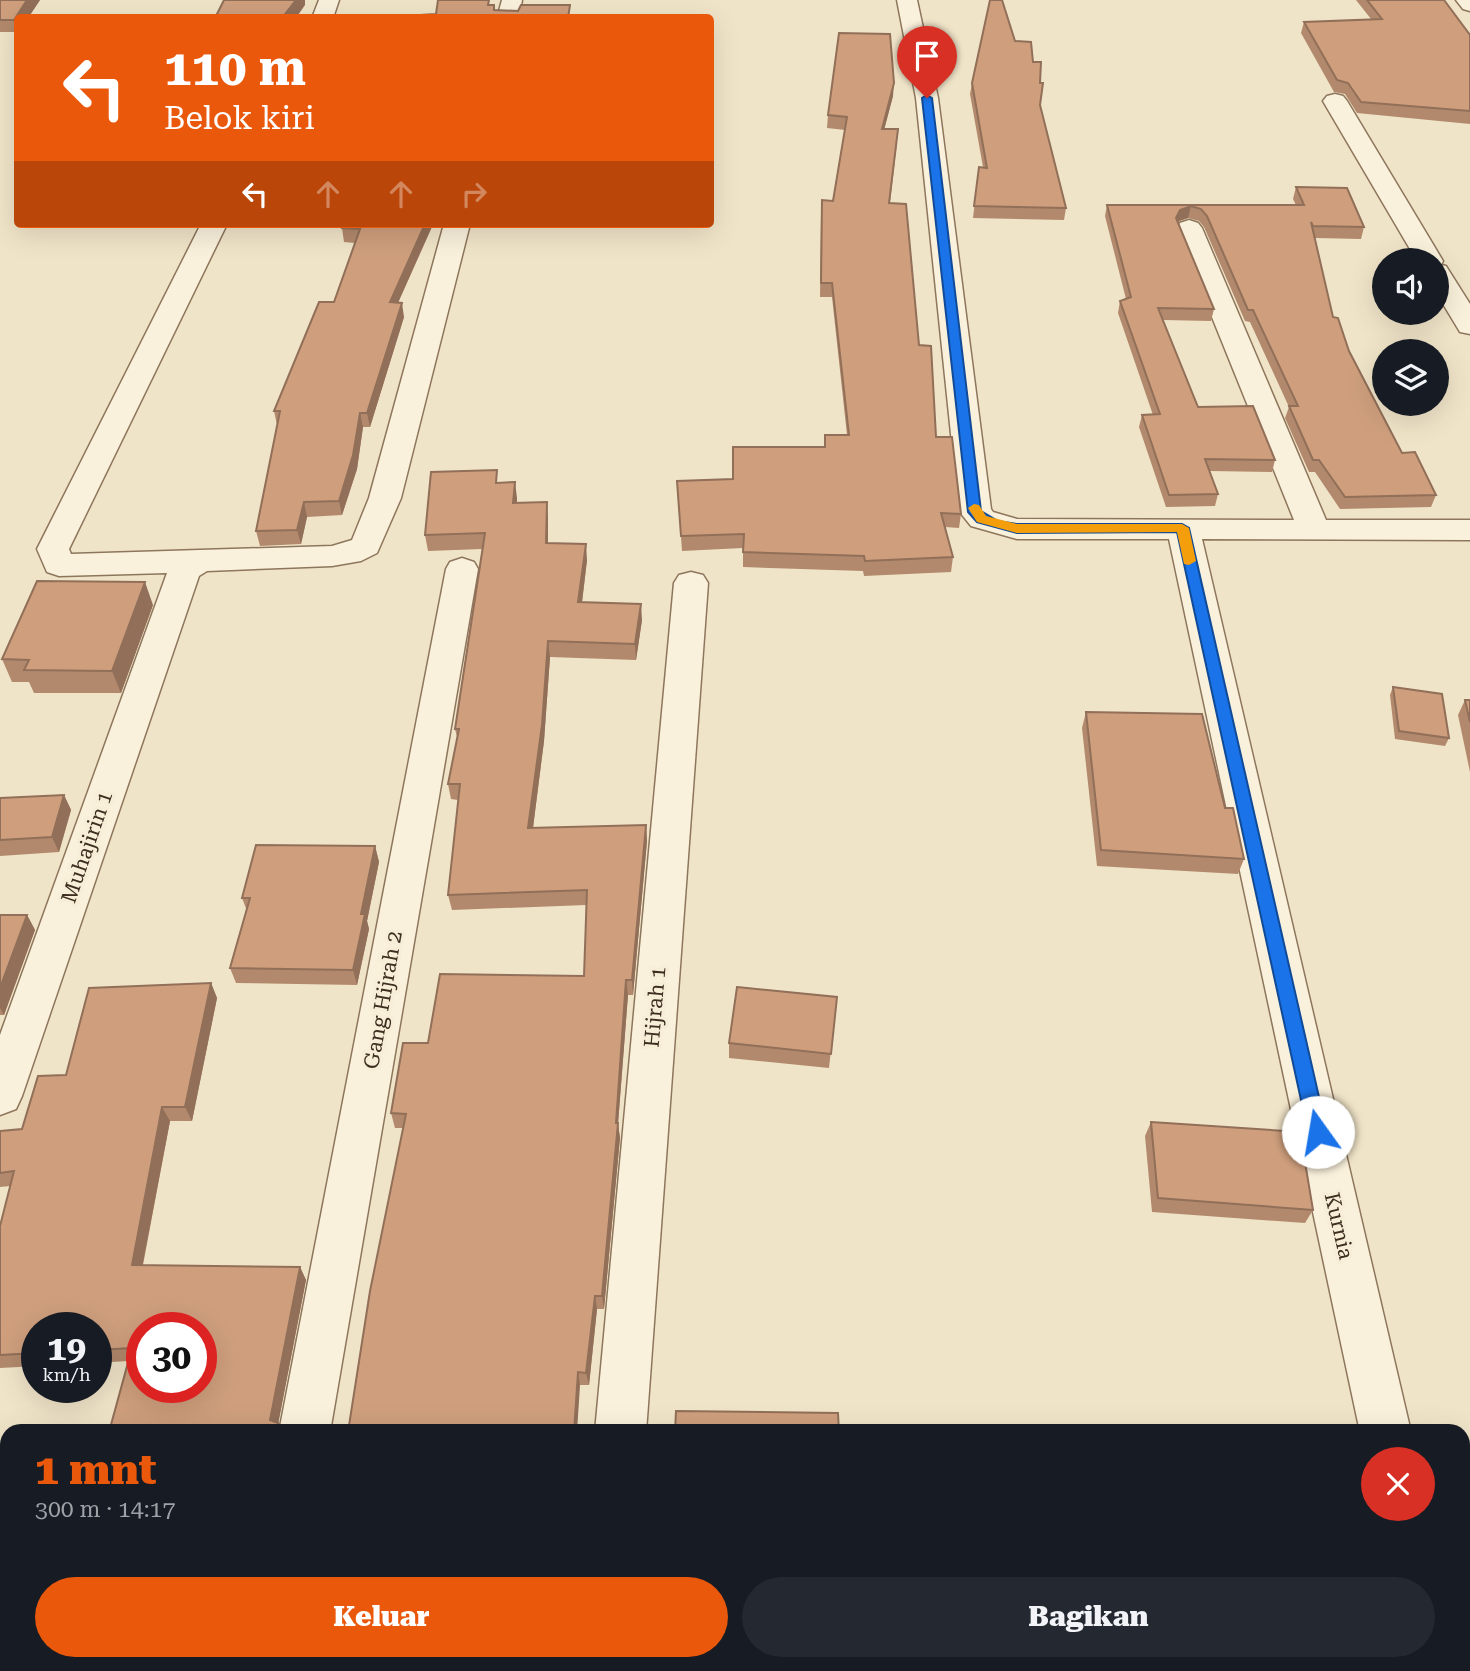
<!DOCTYPE html>
<html lang="id">
<meta charset="utf-8">
<style>
body{margin:0;font-family:"Roboto Serif",serif;background:#242831;color:#f1f3f6;height:100vh;display:flex;flex-direction:column;font-size:26px;white-space:nowrap}
*{box-sizing:border-box;margin:0}
p{font-size:23px;color:#9ea1a6}
.icon{flex:none;width:38px;height:38px;fill:none;stroke:currentColor;stroke-width:2;stroke-linecap:round;stroke-linejoin:round}
.map{position:relative;flex:1;overflow:hidden}
.details{position:absolute;left:0px;top:1424px;width:1470px;height:247px;display:flex;flex-direction:column;background:#171b24;border-radius:21px 21px 0 0;box-shadow:0 7px 28px #0002}
.details>*{flex:none}
.banner{position:absolute;left:14px;top:14px;width:700px;height:214px;border-radius:7px;box-shadow:0 7px 28px #0002;background:#ea580c;color:#fff;overflow:hidden}
.buttons{position:absolute;left:1372px;top:248px;display:grid;gap:14px}
.buttons a{display:grid;place-items:center;width:77px;height:77px;border-radius:50%;background:#171b24;box-shadow:0 7px 28px #0002;font-size:35px}
.speed{position:absolute;left:21px;top:1312px;display:flex;gap:14px;font-size:35px;font-weight:700;text-align:center}
.speed>*{display:grid;place-content:center;width:91px;height:91px;border-radius:50%;background:#171b24;box-shadow:0 7px 28px #0002;line-height:1}
.speed small{font-size:18px;font-weight:400}
.speed .limit{border:10px solid #d22;background:#fff;color:#111}
.pin{position:absolute;display:grid;place-items:center;width:60px;height:60px;color:#fff;margin:-72px -30px;border-radius:50% 50% 50% 0;rotate:-45deg;box-shadow:0 0 7px #0007}
.pin .icon{rotate:45deg}
.me{position:absolute;width:77px;margin:-38px;rotate:347deg;stroke-linejoin:round;filter:drop-shadow(0 0 5px #0008)}
.turn{display:flex;align-items:center;gap:24px;height:147px;padding:0 35px;font-size:32px}
.turn .icon{width:91px;height:91px;stroke-width:2.5}
.turn b{display:block;font-size:49px;line-height:60px}
.lanes{display:flex;align-items:center;height:66px;padding:0 35px;background:#0003;justify-content:center;gap:35px;direction:ltr}
.lanes .off{opacity:.35}
.round{display:grid;place-items:center;flex:none;width:74px;height:74px;border-radius:37px;background:#242831}
.summary{display:flex;align-items:center;justify-content:space-between;height:119px;padding:0 35px}
h1{font-size:42px;font-weight:800;line-height:52px;color:#ea580c}
.primary-button{display:flex;gap:14px;margin-top:auto;padding:14px 35px}
.primary-button a{flex:1;height:80px;border-radius:42px;background:#ea580c;color:#fff;font-size:28px;font-weight:800;line-height:80px;text-align:center}
.primary-button a+a{background:#242831;color:#f1f3f6}
.map>svg:first-child{display:block}
</style>
<div class="map">
<svg width="1470" height="1671" viewBox="0 0 1470 1671">
<rect width="100%" height="100%" fill="#f0e4c8"/>
<g fill="none" stroke-linecap="round" stroke-linejoin="round">
<g stroke="#8d765c" stroke-width="3">
<g id="minor">
<path d="M 319,0 L 339,0 L 333,18 L 312,18 Z"/>
<path d="M 502,0 L 522,0 L 519,18 L 497,18 Z"/>
<path d="M 897,0 L 917,0 L 938,98 L 991,509 L 993,512 L 1017,519 L 1294,520 L 1176,228 L 1180,223 L 1189,220 L 1198,223 L 1202,228 L 1326,520 L 1470,520 L 1470,540 L 1202,539 L 1411,1432 L 1360,1432 L 1169,539 L 1017,539 L 971,526 L 959,511 L 916,98 Z"/>
<path d="M 1456,0 L 1470,0 L 1470,11 L 1463,9 Z"/>
<path d="M 1335,94 L 1343,96 L 1347,101 L 1443,261 L 1441,265 L 1446,266 L 1470,304 L 1470,334 L 1460,332 L 1437,294 L 1437,261 L 1417,261 L 1323,101 L 1327,96 Z"/>
<path d="M 201,224 L 227,224 L 69,549 L 71,554 L 332,546 L 352,540 L 369,498 L 444,224 L 470,224 L 401,498 L 377,553 L 361,561 L 332,566 L 207,571 L 199,576 L 22,1096 L 16,1109 L 0,1115 L 0,1035 L 167,573 L 59,576 L 47,572 L 37,549 Z"/>
<path d="M 462,558 L 474,562 L 478,569 L 330,1432 L 279,1432 L 446,569 L 450,562 Z"/>
<path d="M 691,572 L 703,575 L 708,583 L 646,1432 L 595,1432 L 674,583 L 679,575 Z"/>
<path d="M 1463,1657 L 1468,1671 L 1412,1671 L 1410,1664 L 1463,1664 Z"/>
<path d="M 573,1664 L 629,1664 L 628,1671 L 572,1671 Z"/>
</g>
</g>
<use href="#minor" fill="#faf1dc" fill-rule="evenodd"/>
</g>
<g fill="#b2896c">
<path d="M 0,0 L 40,0 L 28,18 L 18,18 L 18,32 L 0,32 Z"/>
<path d="M 1356,0 L 1444,0 L 1470,35 L 1470,124 L 1357,113 L 1345,94 L 1334,92 L 1301,33 L 1304,22 L 1371,19 Z"/>
<path d="M 1015,41 L 1040,105 L 1066,208 L 1064,220 L 973,218 L 979,167 L 983,167 L 970,94 L 972,83 Z"/>
<path d="M 893,96 L 884,129 L 897,143 L 890,203 L 919,345 L 936,437 L 961,514 L 959,528 L 945,527 L 953,557 L 951,572 L 864,576 L 863,571 L 743,567 L 743,548 L 682,551 L 677,481 L 733,479 L 824,447 L 825,435 L 847,435 L 832,297 L 820,297 L 821,214 L 833,201 L 845,130 L 827,128 L 828,115 Z"/>
<path d="M 1296,187 L 1364,227 L 1361,239 L 1315,238 L 1333,317 L 1349,351 L 1402,453 L 1436,495 L 1431,507 L 1340,509 L 1315,472 L 1309,472 L 1285,418 L 1289,407 L 1250,322 L 1245,321 L 1204,227 L 1199,221 L 1188,218 L 1178,222 L 1214,309 L 1211,321 L 1163,320 L 1198,407 L 1275,460 L 1272,472 L 1209,471 L 1218,494 L 1215,506 L 1166,507 L 1139,427 L 1142,415 L 1153,415 L 1118,313 L 1120,301 L 1126,299 L 1105,216 L 1107,205 L 1296,205 L 1293,199 Z"/>
<path d="M 432,227 L 398,303 L 404,317 L 370,427 L 363,427 L 357,469 L 342,515 L 307,517 L 301,544 L 260,546 L 256,531 L 277,425 L 274,411 L 334,302 L 355,243 L 344,242 L 342,228 Z"/>
<path d="M 499,483 L 517,498 L 517,503 L 548,518 L 548,543 L 587,560 L 582,603 L 642,620 L 636,660 L 550,657 L 544,741 L 533,828 L 646,825 L 647,841 L 633,995 L 628,995 L 618,1124 L 620,1138 L 604,1309 L 597,1309 L 589,1385 L 580,1385 L 403,1128 L 395,1128 L 391,1113 L 428,1043 L 584,976 L 586,905 L 452,910 L 448,895 L 458,800 L 451,799 L 448,784 L 457,737 L 455,729 L 482,549 L 428,551 L 425,535 Z"/>
<path d="M 153,605 L 121,693 L 34,693 L 29,682 L 12,682 L 2,659 Z"/>
<path d="M 1393,687 L 1449,738 L 1445,746 L 1395,739 L 1390,695 Z"/>
<path d="M 1465,700 L 1470,700 L 1470,772 L 1458,715 Z"/>
<path d="M 1086,712 L 1244,859 L 1238,874 L 1097,866 L 1082,728 Z"/>
<path d="M 64,795 L 71,810 L 59,852 L 0,856 L 0,798 Z"/>
<path d="M 375,846 L 379,862 L 367,921 L 369,929 L 357,985 L 236,983 L 230,968 L 247,911 L 242,898 Z"/>
<path d="M 0,915 L 27,915 L 35,930 L 4,1015 L 0,1015 Z"/>
<path d="M 211,983 L 217,998 L 192,1121 L 170,1121 L 143,1265 L 300,1267 L 306,1280 L 278,1423 L 283,1432 L 109,1432 L 128,1361 L 96,1363 L 96,1328 L 37,1328 L 37,1366 L 0,1368 L 0,1226 L 10,1186 L 0,1187 L 0,1131 L 22,1129 L 66,1075 Z"/>
<path d="M 837,997 L 829,1068 L 729,1058 L 729,1043 Z"/>
<path d="M 1151,1122 L 1313,1210 L 1305,1223 L 1152,1212 L 1145,1136 Z"/>
</g>
<g fill="#916f58">
<path d="M 27,0 L 40,0 L 28,18 L 18,18 L 18,32 L 14,20 Z"/>
<path d="M 296,0 L 305,0 L 305,5 L 296,18 L 282,18 Z"/>
<path d="M 894,83 L 893,96 L 881,142 L 882,129 Z"/>
<path d="M 1191,206 L 1188,218 L 1178,221 L 1176,218 L 1180,210 Z"/>
<path d="M 425,224 L 433,224 L 392,316 L 390,302 Z"/>
<path d="M 402,303 L 404,317 L 370,427 L 367,413 Z"/>
<path d="M 360,413 L 363,427 L 357,469 L 342,515 L 339,501 Z"/>
<path d="M 515,482 L 517,498 L 516,519 L 513,503 Z"/>
<path d="M 304,502 L 307,517 L 301,544 L 297,530 Z"/>
<path d="M 547,502 L 548,518 L 548,559 L 546,543 Z"/>
<path d="M 586,544 L 587,560 L 580,618 L 578,602 Z"/>
<path d="M 145,582 L 153,605 L 121,693 L 112,671 Z"/>
<path d="M 641,604 L 642,620 L 636,660 L 635,644 Z"/>
<path d="M 548,641 L 550,657 L 544,741 L 531,843 L 528,828 Z"/>
<path d="M 64,795 L 71,810 L 59,852 L 52,837 Z"/>
<path d="M 646,825 L 647,841 L 633,995 L 632,980 Z"/>
<path d="M 375,846 L 379,862 L 367,921 L 369,929 L 357,985 L 353,970 L 361,914 Z"/>
<path d="M 27,915 L 35,930 L 4,1015 L 0,1008 L 0,988 Z"/>
<path d="M 626,980 L 628,995 L 618,1124 L 620,1138 L 604,1309 L 602,1296 Z"/>
<path d="M 211,983 L 217,998 L 192,1121 L 185,1107 Z"/>
<path d="M 162,1107 L 170,1121 L 140,1278 L 132,1265 Z"/>
<path d="M 300,1267 L 306,1280 L 277,1430 L 278,1423 L 283,1432 L 276,1432 L 270,1420 Z"/>
<path d="M 595,1296 L 597,1309 L 589,1385 L 586,1373 Z"/>
<path d="M 578,1372 L 580,1385 L 577,1432 L 574,1432 Z"/>
</g>
<g fill="#cf9f7d" stroke="#916f58" stroke-width="2" fill-rule="evenodd">
<path d="M 0,0 L 27,0 L 14,20 L 0,20 Z"/>
<path d="M 224,0 L 296,0 L 282,18 L 215,18 Z"/>
<path d="M 438,0 L 489,0 L 488,5 L 494,5 L 494,10 L 518,11 L 521,5 L 570,5 L 568,18 L 419,18 L 420,15 L 436,14 Z"/>
<path d="M 990,0 L 1002,0 L 1015,41 L 1031,42 L 1033,62 L 1041,62 L 1040,83 L 1043,83 L 1040,105 L 1066,208 L 974,206 L 979,167 L 987,168 L 972,83 Z"/>
<path d="M 1367,0 L 1444,0 L 1470,35 L 1470,111 L 1361,102 L 1348,83 L 1337,80 L 1304,22 L 1382,19 Z"/>
<path d="M 839,33 L 890,34 L 894,83 L 882,129 L 898,129 L 889,203 L 906,204 L 919,345 L 931,346 L 936,437 L 952,437 L 961,514 L 941,513 L 953,557 L 865,561 L 864,556 L 743,552 L 744,534 L 681,536 L 677,481 L 733,479 L 733,447 L 825,447 L 825,435 L 849,435 L 832,283 L 821,283 L 822,200 L 833,201 L 847,117 L 828,115 Z"/>
<path d="M 1296,187 L 1347,188 L 1364,227 L 1313,226 L 1311,222 L 1333,317 L 1338,318 L 1349,351 L 1402,453 L 1415,452 L 1436,495 L 1345,497 L 1319,460 L 1313,460 L 1289,406 L 1298,406 L 1253,310 L 1248,310 L 1207,216 L 1201,209 L 1191,206 L 1180,210 L 1176,218 L 1214,309 L 1158,308 L 1198,407 L 1253,406 L 1275,460 L 1205,459 L 1218,494 L 1169,495 L 1142,415 L 1160,414 L 1120,301 L 1131,297 L 1107,205 L 1304,205 Z"/>
<path d="M 343,224 L 425,224 L 390,302 L 402,303 L 367,413 L 360,413 L 353,455 L 339,501 L 304,502 L 297,530 L 256,531 L 280,411 L 274,411 L 319,302 L 334,302 L 360,229 L 342,228 Z"/>
<path d="M 497,470 L 496,483 L 515,482 L 513,503 L 547,502 L 546,543 L 586,544 L 578,602 L 641,604 L 635,644 L 548,641 L 542,725 L 528,828 L 646,825 L 632,980 L 626,980 L 616,1123 L 618,1123 L 602,1296 L 595,1296 L 586,1373 L 578,1372 L 574,1432 L 348,1432 L 370,1291 L 406,1114 L 391,1113 L 403,1043 L 428,1043 L 440,974 L 584,976 L 587,890 L 448,895 L 460,784 L 448,784 L 459,729 L 455,729 L 485,533 L 425,535 L 431,472 Z"/>
<path d="M 37,581 L 145,582 L 112,671 L 24,670 L 29,660 L 2,659 Z"/>
<path d="M 1393,687 L 1442,694 L 1449,738 L 1399,731 Z"/>
<path d="M 1465,700 L 1470,700 L 1470,722 Z"/>
<path d="M 1086,712 L 1202,714 L 1225,808 L 1233,808 L 1244,859 L 1101,850 Z"/>
<path d="M 64,795 L 52,837 L 0,840 L 0,798 Z"/>
<path d="M 256,845 L 375,846 L 361,914 L 365,914 L 353,970 L 230,968 L 250,898 L 242,898 Z"/>
<path d="M 0,915 L 27,915 L 0,988 Z"/>
<path d="M 211,983 L 185,1107 L 162,1107 L 132,1265 L 300,1267 L 270,1420 L 278,1423 L 276,1432 L 109,1432 L 132,1348 L 96,1350 L 96,1328 L 37,1328 L 37,1353 L 0,1355 L 0,1226 L 14,1171 L 0,1173 L 0,1131 L 22,1129 L 38,1076 L 66,1075 L 89,988 ZM 142,1328 L 201,1328 L 201,1388 L 142,1388 Z"/>
<path d="M 737,987 L 837,997 L 831,1054 L 729,1043 Z"/>
<path d="M 1151,1122 L 1300,1132 L 1313,1210 L 1158,1198 Z"/>
<path d="M 676,1411 L 838,1413 L 839,1432 L 675,1432 Z"/>
<path d="M 37,1664 L 569,1664 L 590,1665 L 590,1671 L 35,1671 Z"/>
</g>
<path fill="#1a73e8" stroke="#114b97" stroke-width="2" d="M 927,95 L 932,98 L 981,511 L 998,521 L 1017,524 L 1182,524 L 1189,528 L 1327,1132 L 1324,1138 L 1318,1140 L 1311,1138 L 1308,1132 L 1177,532 L 1017,533 L 977,522 L 968,512 L 922,98 Z"/>
<path fill="#f59e0b" d="M 974,504 L 979,505 L 986,516 L 1017,524 L 1182,524 L 1189,528 L 1196,561 L 1189,565 L 1184,564 L 1177,532 L 1017,533 L 977,522 L 968,508 Z"/>
<g text-anchor="middle" stroke-width="7" stroke-linejoin="round" paint-order="stroke">
<g font-size="21" fill="#3d2e20" stroke="#f7eed8">
<text transform="translate(87 847) rotate(-71)" y="7">Muhajirin 1</text>
<text transform="translate(383 1000) rotate(-80)" y="7">Gang Hijrah 2</text>
<text transform="translate(655 1007) rotate(-85)" y="7">Hijrah 1</text>
<text transform="translate(1339 1226) rotate(77)" y="7">Kurnia</text>
</g>
</g>
</svg>
<div class="buttons">
<a><svg class="icon" aria-label="sound" viewBox="0 0 24 24"><path d="M4 9h4l5-4v14l-5-4H4zM17 9q2 3 0 6"/></svg></a>
<a><svg class="icon" aria-label="layers" viewBox="0 0 24 24"><path d="M12 4l9 5-9 5-9-5zM3 14l9 5 9-5"/></svg></a>
</div>
<div class="speed"><div>19<small>km/h</small></div><div class="limit">30</div></div>
<div class="pin" style="left:927px;top:98px;background:#d93025"><svg class="icon" aria-label="arrive" viewBox="0 0 24 24"><path d="M6 21V4h12l-3 4 3 4H6"/></svg></div>
<svg class="me" style="left:1318px;top:1132px" viewBox="-20 -20 40 40"><circle r="19" fill="#fff"/><path d="M0-13L10 11 0 6-10 11z" fill="#1a73e8"/></svg>
<div class="banner">
<div class="turn"><svg class="icon" aria-label="left" viewBox="0 0 24 24"><path d="M17 20v-9H6M10 6l-5 5 5 5"/></svg><div><b>110 m</b>Belok kiri</div></div>
<div class="lanes"><svg class="icon" aria-label="left" viewBox="0 0 24 24"><path d="M17 20v-9H6M10 6l-5 5 5 5"/></svg><svg class="icon off" aria-label="ahead" viewBox="0 0 24 24"><path d="M12 20V5M6 11l6-6 6 6"/></svg><svg class="icon off" aria-label="ahead" viewBox="0 0 24 24"><path d="M12 20V5M6 11l6-6 6 6"/></svg><svg class="icon off" aria-label="right" viewBox="0 0 24 24"><path d="M7 20v-9h11M14 6l5 5-5 5"/></svg></div>
</div>
<section class="details">
<div class="summary"><div><h1>1 mnt</h1><p>300 m · 14:17</p></div><a class="round" style="background:#d93025;color:#fff"><svg class="icon" aria-label="close" viewBox="0 0 24 24"><path d="M6 6l12 12M18 6L6 18"/></svg></a></div>
<div class="primary-button"><a>Keluar</a><a>Bagikan</a></div>
</section>
</div>
